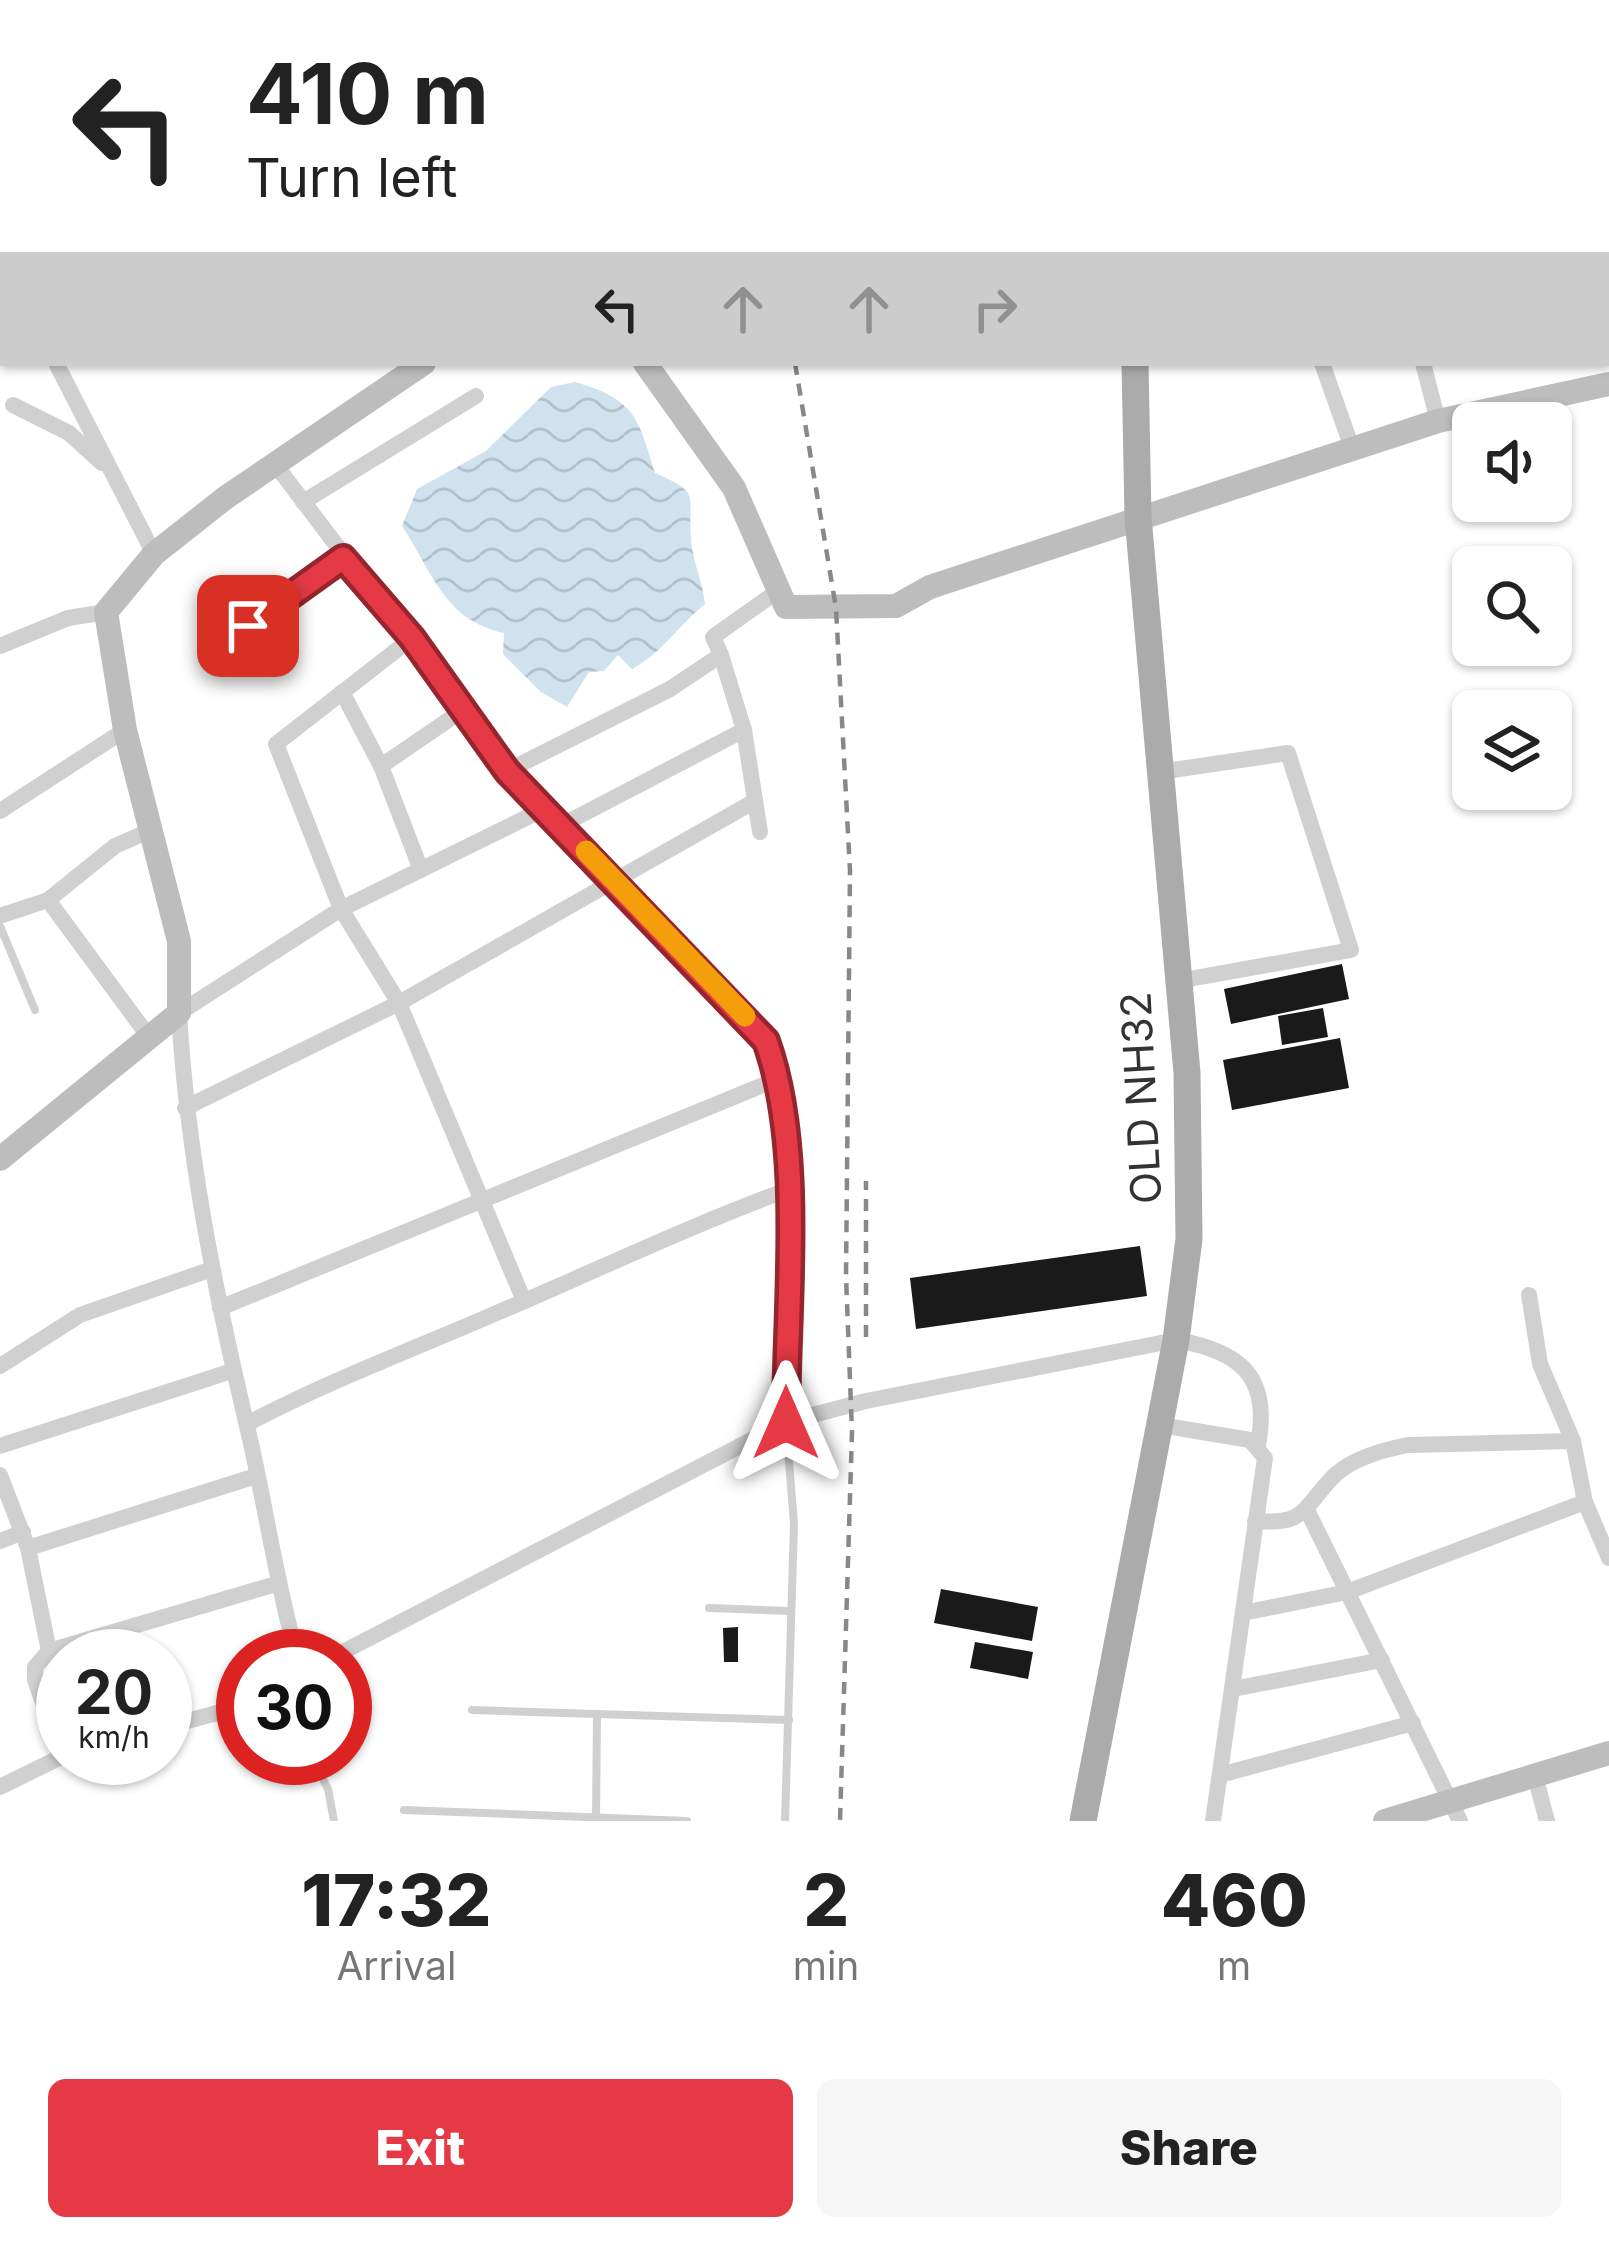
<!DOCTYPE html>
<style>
body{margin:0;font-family:Inter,sans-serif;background:#f6f6f6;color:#222;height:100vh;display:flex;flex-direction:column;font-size:45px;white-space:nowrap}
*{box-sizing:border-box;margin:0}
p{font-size:39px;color:#767676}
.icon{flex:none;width:66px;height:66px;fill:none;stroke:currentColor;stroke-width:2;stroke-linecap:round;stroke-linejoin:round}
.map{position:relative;height:1821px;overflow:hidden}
.details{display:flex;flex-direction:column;background:#fff;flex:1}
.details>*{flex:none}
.hud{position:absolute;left:0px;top:0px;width:1611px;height:366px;box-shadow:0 3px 9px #0004;background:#fff;color:#222;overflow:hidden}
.buttons{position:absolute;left:1452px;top:402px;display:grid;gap:24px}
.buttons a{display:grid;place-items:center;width:120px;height:120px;border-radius:18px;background:#fff;box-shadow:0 3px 9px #0004;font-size:60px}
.speed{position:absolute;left:36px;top:1629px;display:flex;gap:24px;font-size:60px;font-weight:700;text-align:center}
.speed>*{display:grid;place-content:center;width:156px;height:156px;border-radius:50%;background:#fff;box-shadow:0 3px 9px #0004;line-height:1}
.speed small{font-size:30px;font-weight:400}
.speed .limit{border:18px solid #d22;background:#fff;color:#111}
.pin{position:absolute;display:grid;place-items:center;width:102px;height:102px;color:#fff;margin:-51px;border-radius:24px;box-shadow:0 6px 18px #0006}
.me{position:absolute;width:132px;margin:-66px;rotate:0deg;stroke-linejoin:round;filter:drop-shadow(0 0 9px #0008)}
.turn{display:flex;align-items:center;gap:42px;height:252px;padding:0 48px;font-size:54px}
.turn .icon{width:156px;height:156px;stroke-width:2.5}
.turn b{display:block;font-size:84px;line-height:102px}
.lanes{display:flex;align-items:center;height:114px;padding:0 48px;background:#0003;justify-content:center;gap:60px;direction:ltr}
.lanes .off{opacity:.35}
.eta{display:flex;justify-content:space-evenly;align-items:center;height:204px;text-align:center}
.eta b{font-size:72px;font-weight:800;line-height:84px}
.action{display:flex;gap:24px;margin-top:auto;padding:24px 48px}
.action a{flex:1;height:138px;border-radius:18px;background:#e63946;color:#fff;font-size:48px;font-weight:800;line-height:138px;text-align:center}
.action a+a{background:#f6f6f6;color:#222}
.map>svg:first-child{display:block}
</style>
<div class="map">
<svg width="1609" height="1821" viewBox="0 0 1609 1821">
<defs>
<pattern id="water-waves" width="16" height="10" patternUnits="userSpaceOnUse" patternTransform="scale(3)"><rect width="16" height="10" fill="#cfe2ee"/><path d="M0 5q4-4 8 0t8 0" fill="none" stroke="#b2c2cd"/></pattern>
</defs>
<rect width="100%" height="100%" fill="#fff"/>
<path fill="url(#water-waves)" d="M 575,382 C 634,399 638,416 655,473 C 703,494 687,494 691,538 C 692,560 703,582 705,604 C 679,625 661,654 632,669 L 618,655 L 604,671 L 589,672 L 567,707 L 541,692 L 503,654 L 504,633 C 444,620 433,573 402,526 L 417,489 L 486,451 L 551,387 Z"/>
<g fill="#1a1a1a">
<path d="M 1342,964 L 1349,999 L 1231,1024 L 1224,989 Z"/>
<path d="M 1323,1008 L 1328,1037 L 1282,1045 L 1278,1016 Z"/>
<path d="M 1340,1038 L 1349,1088 L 1232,1110 L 1223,1060 Z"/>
<path d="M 1140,1246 L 1147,1296 L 916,1329 L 910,1278 Z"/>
<path d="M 941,1589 L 1038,1607 L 1032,1641 L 934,1623 Z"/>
<path d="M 738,1627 L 738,1662 L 724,1662 L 723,1628 Z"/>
<path d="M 975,1642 L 1033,1652 L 1028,1679 L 970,1668 Z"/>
</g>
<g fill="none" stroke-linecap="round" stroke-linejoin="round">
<g stroke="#d0d0d0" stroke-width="8">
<path d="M 0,926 L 35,1010"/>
<path d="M 709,1608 L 791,1611"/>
<path d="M 472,1710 L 789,1720"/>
<path d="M 312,1758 L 328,1789 L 334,1821"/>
<path d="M 404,1810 L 687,1821"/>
<path d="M 596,1820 L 597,1714"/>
<path d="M 785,1821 L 794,1524 L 786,1424"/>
</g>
<g stroke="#d0d0d0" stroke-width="16">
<path d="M 144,0 L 146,3"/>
<path d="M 238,0 L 240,3"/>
<path d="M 337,0 L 338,3"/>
<path d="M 578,0 L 579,3"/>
<path d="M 871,0 L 873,3"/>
<path d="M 1329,0 L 1330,3"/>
<path d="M 1512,0 L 1514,3"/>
<path d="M 398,3 L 405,0"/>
<path d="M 919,3 L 923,0"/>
<path d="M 0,166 L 3,171"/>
<path d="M 0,257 L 3,258"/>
<path d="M 56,363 L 154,554"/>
<path d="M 1322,363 L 1352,448"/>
<path d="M 1423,363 L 1438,421"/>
<path d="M 13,405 L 69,433 L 102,463"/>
<path d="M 275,464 L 507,771 L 766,1041 C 805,1148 787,1307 786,1422 L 335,1656"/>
<path d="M 303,502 L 476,396"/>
<path d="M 412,638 L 276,744 L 341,909 L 399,1003 L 524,1301"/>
<path d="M 0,646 L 68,618 L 106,612"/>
<path d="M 216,648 L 343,558"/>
<path d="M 721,655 L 744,730 L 760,832"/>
<path d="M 342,692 L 381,766"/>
<path d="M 507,771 L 670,689 L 721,655 L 713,637 L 782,588"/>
<path d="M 1159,772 L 1288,753 L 1351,950 L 1178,981"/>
<path d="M 0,811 L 125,730"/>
<path d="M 562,825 L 744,730"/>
<path d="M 421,870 L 381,766 L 460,712"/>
<path d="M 48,900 L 115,846 L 151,830"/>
<path d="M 0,916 L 48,900 L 149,1037"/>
<path d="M 185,1108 L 399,1003 L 755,801"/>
<path d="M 1529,1295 L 1540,1364 L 1573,1441 L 1585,1502 L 1609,1558"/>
<path d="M 220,1308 L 780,1078"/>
<path d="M 0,1366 L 80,1315 L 212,1269"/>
<path d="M 786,1422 L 866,1401 L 1176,1340 C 1240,1351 1271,1376 1258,1445"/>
<path d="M 247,1424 C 328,1381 414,1349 499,1312 C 595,1271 689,1226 787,1190"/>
<path d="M 1160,1425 L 1250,1440 L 1265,1458 L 1213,1821"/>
<path d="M 0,1446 L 232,1371"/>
<path d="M 0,1475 L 28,1548 L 49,1651"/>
<path d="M 1308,1512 L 1460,1821"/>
<path d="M 1255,1521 C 1305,1525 1302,1510 1331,1479 C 1349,1459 1382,1450 1408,1445 L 1573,1441"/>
<path d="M 0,1541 L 23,1532"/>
<path d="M 28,1548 L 256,1476"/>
<path d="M 1243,1613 L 1347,1592 L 1585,1502"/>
<path d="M 297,1656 C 275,1579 265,1500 246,1422 C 214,1287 187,1152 179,1013 L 341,909 L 546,808"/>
<path d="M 1233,1689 L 1382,1660"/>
<path d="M 165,1727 L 243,1706"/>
<path d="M 62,1756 L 35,1680 L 35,1667 L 49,1651 L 276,1584"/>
<path d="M 1220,1775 L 1413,1723"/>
<path d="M 1535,1776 L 1547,1821"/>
<path d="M 0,1787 L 63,1756"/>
</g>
<g stroke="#bdbdbd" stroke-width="24">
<path d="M 645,363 L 734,488 L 786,607 L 896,606 L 930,587 L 1438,421 L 1609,384"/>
<path d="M 0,1159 L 179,1013 L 179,941 L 125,730 L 106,612 L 154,554 L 225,498 L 424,363"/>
<path d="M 1385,1821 L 1609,1753"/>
</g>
<g stroke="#ababab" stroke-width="27">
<path d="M 1103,0 L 1103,3"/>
<path d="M 1083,1821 L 1176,1340 L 1189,1239 L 1187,1073 L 1138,517 L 1135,363"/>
</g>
<g stroke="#888" stroke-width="4.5" stroke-dasharray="12 9" stroke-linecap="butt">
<path d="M 724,0 L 724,3"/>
<path d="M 795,363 L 836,608 L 850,871 L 846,1276 L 852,1432 L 840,1821"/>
<path d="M 866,1337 L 866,1181"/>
</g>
</g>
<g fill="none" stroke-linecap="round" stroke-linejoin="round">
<g stroke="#96252e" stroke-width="30">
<path id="route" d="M 248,626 L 343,558 L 412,638 L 507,771 L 766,1041 C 805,1149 786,1306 786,1423"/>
</g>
<use href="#route" stroke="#e63946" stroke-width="21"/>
<path stroke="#f59e0b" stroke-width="21" d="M 586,851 L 745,1016"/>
</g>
<g text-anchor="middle" stroke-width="12" stroke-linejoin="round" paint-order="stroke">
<g font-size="42" fill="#333" stroke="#fff">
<text transform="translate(1141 1098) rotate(-93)" y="15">OLD NH32</text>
</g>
</g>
</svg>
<div class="buttons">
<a><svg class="icon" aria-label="sound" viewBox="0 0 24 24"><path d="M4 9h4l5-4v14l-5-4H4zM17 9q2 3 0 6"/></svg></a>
<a><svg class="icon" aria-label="search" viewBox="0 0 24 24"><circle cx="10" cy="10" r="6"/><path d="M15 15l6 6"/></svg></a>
<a><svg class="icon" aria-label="layers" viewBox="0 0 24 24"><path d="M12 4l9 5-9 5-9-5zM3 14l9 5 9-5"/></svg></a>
</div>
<div class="speed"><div>20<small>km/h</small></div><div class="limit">30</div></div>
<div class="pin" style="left:248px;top:626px;background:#d93025"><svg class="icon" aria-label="arrive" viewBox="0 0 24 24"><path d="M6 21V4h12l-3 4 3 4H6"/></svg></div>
<svg class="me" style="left:786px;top:1423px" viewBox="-20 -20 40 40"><path d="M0-17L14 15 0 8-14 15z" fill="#e63946" stroke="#fff" stroke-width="4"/></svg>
<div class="hud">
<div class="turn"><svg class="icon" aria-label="left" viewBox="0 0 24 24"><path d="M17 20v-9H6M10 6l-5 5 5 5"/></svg><div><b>410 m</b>Turn left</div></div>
<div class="lanes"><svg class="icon" aria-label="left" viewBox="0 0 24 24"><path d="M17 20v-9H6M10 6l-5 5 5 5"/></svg><svg class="icon off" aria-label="ahead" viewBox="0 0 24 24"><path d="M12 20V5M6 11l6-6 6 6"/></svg><svg class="icon off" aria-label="ahead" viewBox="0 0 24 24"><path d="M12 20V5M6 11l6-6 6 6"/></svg><svg class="icon off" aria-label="right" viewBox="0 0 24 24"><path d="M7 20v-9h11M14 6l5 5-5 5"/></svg></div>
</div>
</div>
<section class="details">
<div class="eta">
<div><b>17:32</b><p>Arrival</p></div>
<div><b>2</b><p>min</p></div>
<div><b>460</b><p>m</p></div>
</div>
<div class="action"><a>Exit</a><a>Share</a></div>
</section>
